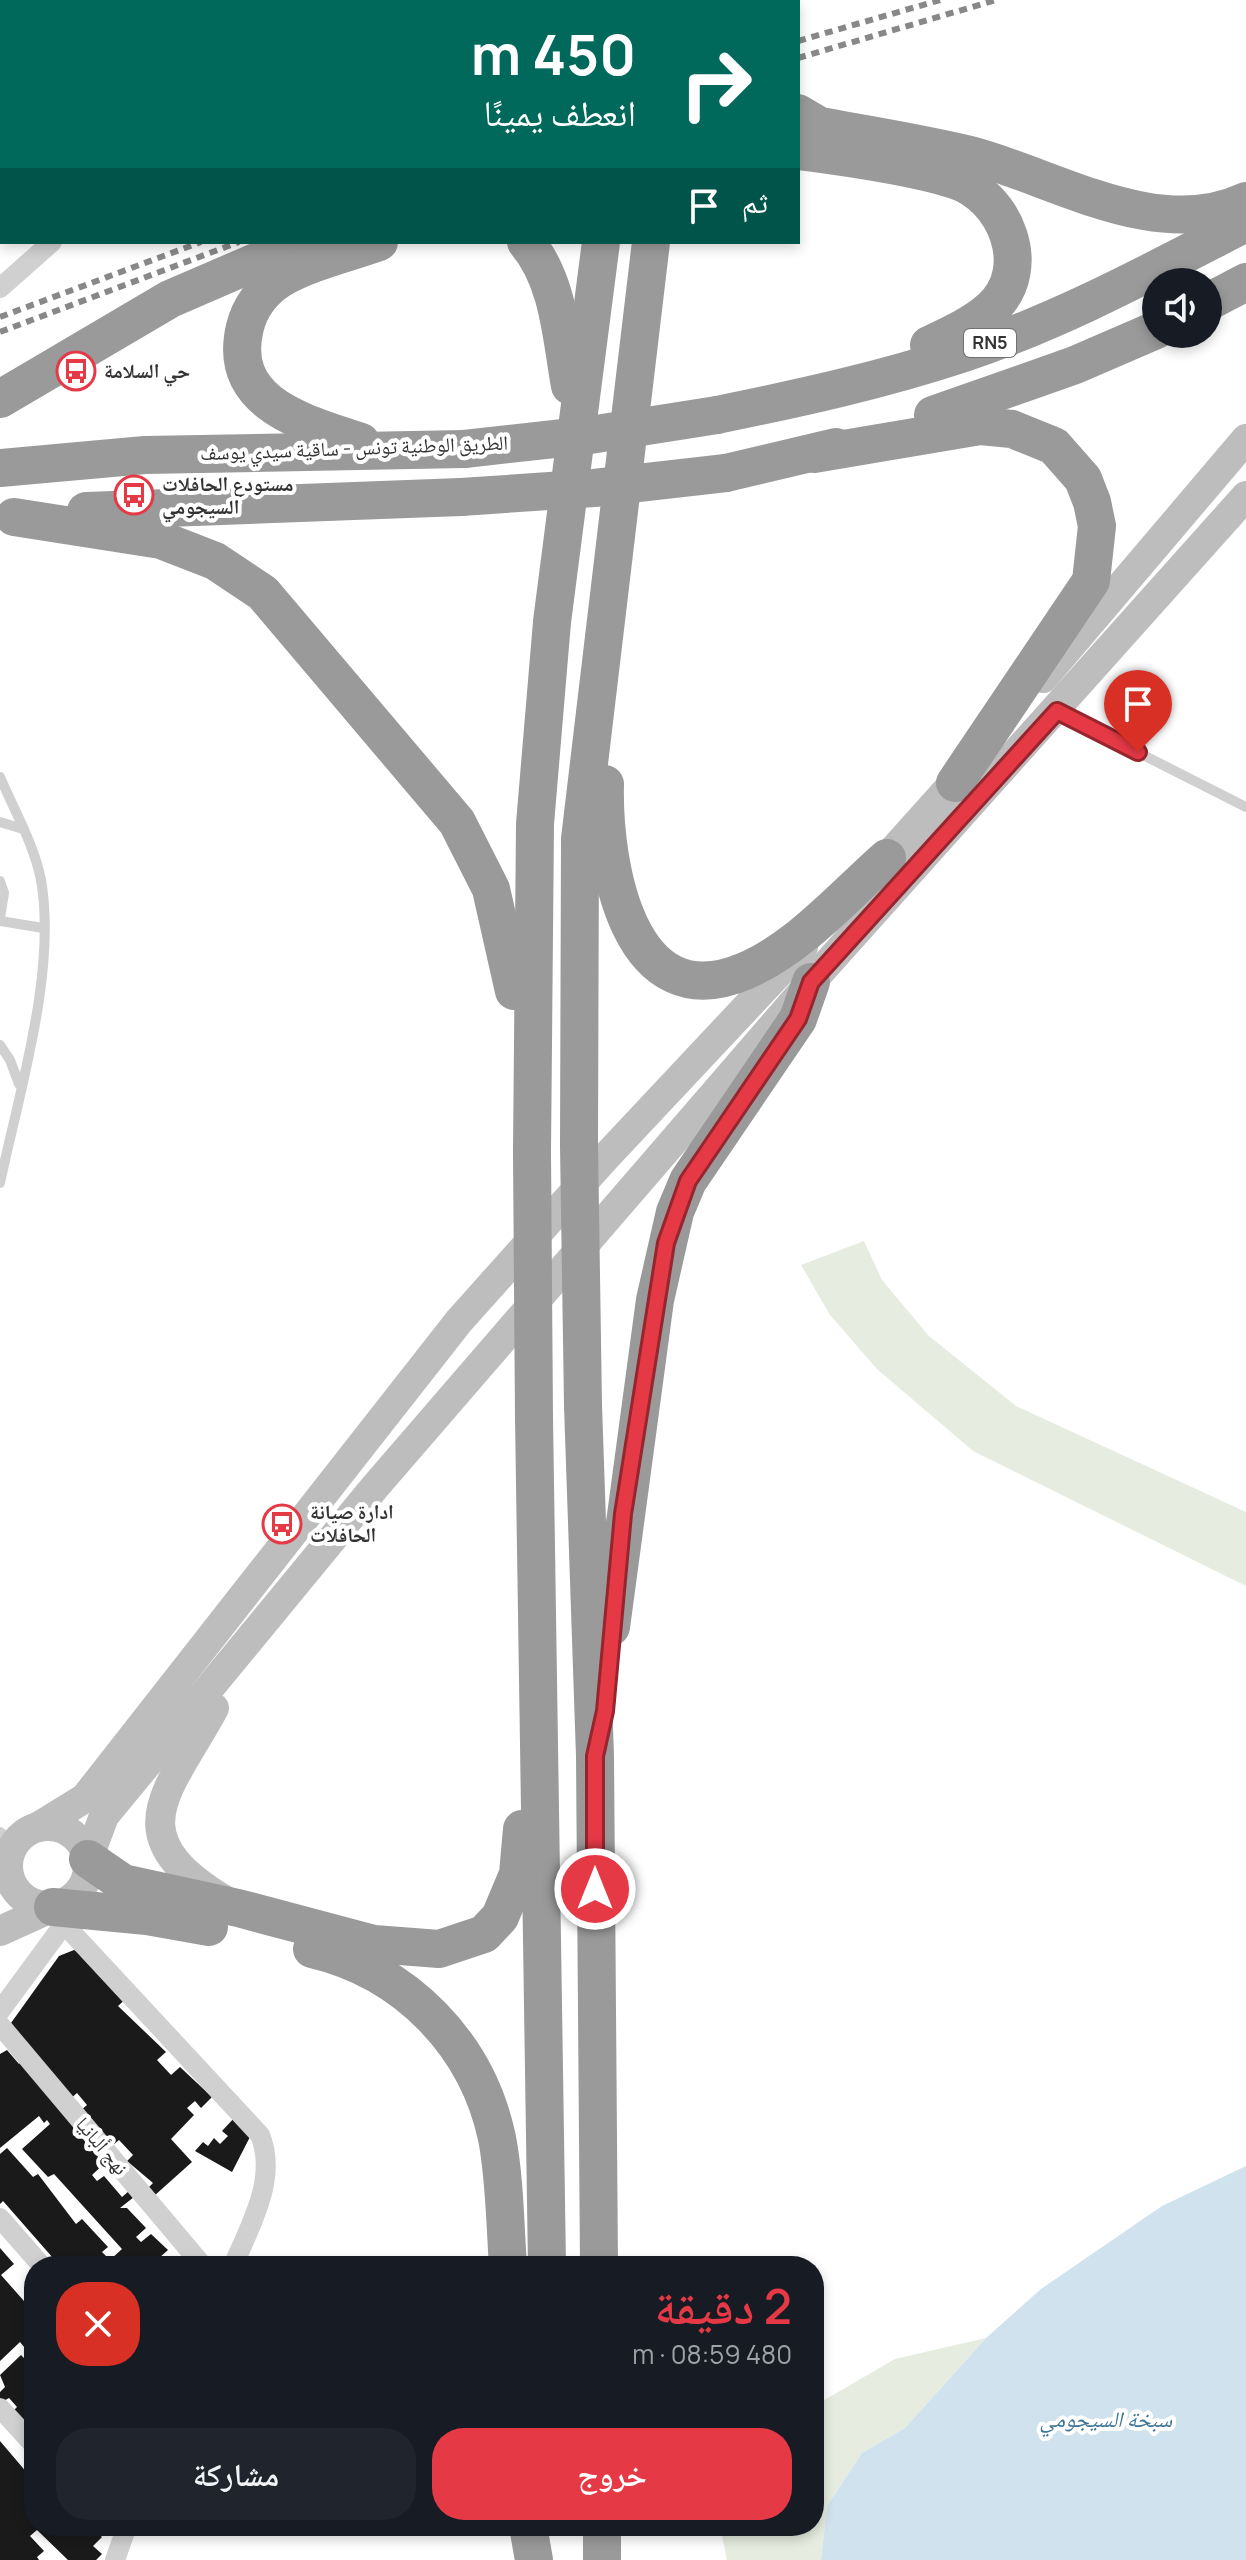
<!DOCTYPE html>
<html lang="ar">
<meta charset="utf-8">
<style>
body{margin:0;font-family:Manrope,"Noto Naskh Arabic",sans-serif;background:#20242c;color:#f1f3f6;direction:rtl;height:100vh;display:flex;flex-direction:column;font-size:30px;white-space:nowrap}
*{box-sizing:border-box;margin:0}
p{font-size:26px;color:#9ea1a6}
.icon{flex:none;width:44px;height:44px;fill:none;stroke:currentColor;stroke-width:2;stroke-linecap:round;stroke-linejoin:round}
.map{position:relative;flex:1;overflow:hidden;direction:ltr}
.panel{position:absolute;left:24px;top:2256px;width:800px;height:280px;display:flex;flex-direction:column;background:#171b24;border-radius:32px;box-shadow:0 4px 12px #0003;direction:rtl}
.panel>*{flex:none}
.top-card{position:absolute;left:0px;top:0px;width:800px;height:244px;box-shadow:0 4px 12px #0003;direction:rtl;background:#00695c;color:#fff;overflow:hidden}
.controls{position:absolute;left:1142px;top:268px;display:grid;gap:16px}
.controls a{display:grid;place-items:center;width:80px;height:80px;border-radius:50%;background:#171b24;box-shadow:0 4px 12px #0003;font-size:40px}
.pin{position:absolute;display:grid;place-items:center;width:68px;height:68px;color:#fff;margin:-82px -34px;border-radius:50% 50% 50% 0;rotate:-45deg;box-shadow:0 0 8px #0007}
.pin .icon{rotate:45deg}
.me{position:absolute;width:88px;margin:-44px;rotate:0deg;stroke-linejoin:round;filter:drop-shadow(0 0 6px #0008)}
.turn{display:flex;align-items:center;gap:28px;height:168px;padding:0 32px;font-size:36px}
.turn .icon{width:104px;height:104px;stroke-width:2.5}
.turn b{display:block;font-size:56px;line-height:68px}
.then{display:flex;align-items:center;height:76px;padding:0 32px;background:#0003;gap:16px;font-size:30px}
.round{display:grid;place-items:center;flex:none;width:84px;height:84px;border-radius:32px;background:#20242c}
.head{display:flex;align-items:center;justify-content:space-between;height:136px;padding:0 32px}
h1{font-size:48px;font-weight:600;line-height:60px;color:#e63946}
.button{display:flex;gap:16px;margin-top:auto;padding:16px 32px}
.button a{flex:1;height:92px;border-radius:32px;background:#e63946;color:#fff;font-size:32px;font-weight:600;line-height:92px;text-align:center}
.button a+a{background:#20242c;color:#f1f3f6}
.map>svg:first-child{display:block}
</style>
<div class="map">
<svg width="1246" height="2560" viewBox="0 0 1246 2560">
<rect width="100%" height="100%" fill="#fff"/>
<g fill="#e6ecdf">
<path d="M 864,1241 L 882,1280 L 929,1336 L 1016,1406 L 1246,1512 L 1246,1586 L 973,1451 L 877,1369 L 830,1315 L 801,1265 Z"/>
<path d="M 986,2338 L 905,2428 L 862,2453 L 827,2506 L 821,2560 L 727,2560 L 720,2526 L 814,2526 L 814,2406 L 895,2359 Z"/>
</g>
<path fill="#cfe2ee" d="M 1246,2166 L 1246,2560 L 821,2560 L 827,2506 L 862,2453 L 905,2428 L 986,2338 L 1041,2289 L 1162,2206 Z"/>
<g fill="#1a1a1a">
<path d="M 74,1950 L 86,1955 L 129,1996 L 118,2006 L 166,2052 L 157,2060 L 171,2075 L 180,2067 L 212,2097 L 201,2108 L 195,2101 L 187,2108 L 194,2115 L 171,2139 L 192,2162 L 154,2196 L 147,2189 L 153,2183 L 127,2161 L 133,2155 L 119,2140 L 112,2146 L 80,2111 L 87,2105 L 77,2093 L 68,2101 L 11,2023 L 59,1956 Z"/>
<path d="M 7,2050 L 19,2064 L 22,2058 L 107,2161 L 92,2175 L 97,2181 L 104,2176 L 122,2197 L 129,2191 L 134,2197 L 120,2208 L 127,2208 L 146,2228 L 136,2237 L 141,2242 L 151,2234 L 168,2250 L 150,2266 L 60,2266 L 3,2201 L 0,2204 L 0,2154 L 7,2148 L 33,2177 L 38,2174 L 76,2224 L 82,2219 L 108,2247 L 102,2252 L 110,2260 L 122,2249 L 54,2174 L 48,2177 L 22,2149 L 50,2124 L 47,2120 L 44,2123 L 39,2116 L 0,2148 L 0,2054 Z"/>
<path d="M 235,2117 L 252,2133 L 232,2172 L 195,2151 L 203,2142 L 208,2146 L 214,2138 L 220,2144 L 228,2136 L 222,2131 Z"/>
<path d="M 0,2248 L 14,2264 L 1,2275 L 24,2301 L 34,2292 L 34,2359 L 20,2342 L 0,2361 Z"/>
<path d="M 21,2355 L 34,2368 L 34,2438 L 14,2410 L 17,2407 L 9,2398 L 0,2403 L 0,2392 L 5,2387 L 0,2375 Z"/>
<path d="M 0,2441 L 34,2481 L 34,2526 L 91,2526 L 102,2537 L 93,2546 L 102,2554 L 96,2560 L 68,2560 L 37,2530 L 30,2536 L 44,2551 L 37,2557 L 39,2560 L 0,2560 Z"/>
</g>
<g fill="none" stroke-linecap="round" stroke-linejoin="round">
<g stroke="#d0d0d0" stroke-width="10">
<path d="M 1058,712 L 1246,807"/>
<path d="M 0,777 C 14,810 34,844 41,880 C 57,971 19,1093 0,1183"/>
<path d="M 0,822 L 23,829"/>
<path d="M 0,881 L 4,893 L 0,918"/>
<path d="M 0,921 L 43,928"/>
<path d="M 0,1045 L 10,1060 L 19,1084"/>
<path d="M 0,1832 L 15,1843"/>
</g>
<g stroke="#d0d0d0" stroke-width="20">
<path d="M 127,0 L 128,2"/>
<path d="M 271,0 L 272,2"/>
<path d="M 187,2 L 191,0"/>
<path d="M 481,2 L 486,0"/>
<path d="M 0,55 L 2,59"/>
<path d="M 0,288 L 52,242"/>
<path d="M 0,1855 L 8,1858"/>
<path d="M 53,1907 L 64,1924 L 260,2135 C 278,2178 250,2226 233,2266"/>
<path d="M 0,2011 L 64,1924"/>
<path d="M 0,2025 L 203,2266"/>
<path d="M 0,2218 L 42,2266"/>
<path d="M 0,2408 L 34,2445"/>
<path d="M 115,2560 L 127,2526"/>
</g>
<g stroke="#bdbdbd" stroke-width="30">
<path d="M 1043,678 L 1246,439"/>
<path d="M 872,874 L 968,767"/>
<path d="M 214,1708 C 168,1793 115,1835 226,1901"/>
<circle cx="48" cy="1866" r="40"/>
<path d="M 38,1827 L 85,1798 L 459,1321 L 604,1159 L 803,947"/>
<path d="M 88,1859 L 104,1816 L 374,1488 L 811,982 L 1246,496"/>
<path d="M 0,1931 L 53,1907"/>
</g>
<g stroke="#9a9a9a" stroke-width="38">
<path d="M 721,0 L 721,2"/>
<path d="M 608,2 L 609,0"/>
<path d="M 637,2 L 637,0"/>
<path d="M 679,2 L 679,0"/>
<path d="M 798,113 L 820,126 C 870,135 921,143 970,155 C 1055,177 1157,243 1246,201"/>
<path d="M 798,151 C 845,157 910,166 955,180 C 1005,196 1035,268 992,308 C 975,324 950,335 929,345"/>
<path d="M 526,242 C 559,281 561,336 570,386"/>
<path d="M 1208,302 L 1246,282"/>
<path d="M 0,399 L 170,299 L 302,242"/>
<path d="M 717,415 C 800,398 883,380 964,353 C 1063,320 1154,270 1246,223"/>
<path d="M 933,415 L 1075,365 L 1156,330"/>
<path d="M 361,442 C 306,423 226,405 245,327 C 250,307 263,290 280,279 C 309,262 348,253 379,242"/>
<path d="M 814,454 L 980,426 L 1012,429 L 1054,446 L 1083,479 L 1092,502 L 1097,526 L 1091,581 L 955,783"/>
<path d="M 0,468 L 145,455 L 464,449"/>
<path d="M 726,473 L 836,447"/>
<path d="M 86,511 L 461,497"/>
<path d="M 14,517 L 161,540 L 215,561 L 263,593 L 457,822 L 491,889 L 514,991"/>
<path d="M 605,784 C 603,864 628,1021 745,971 C 799,948 844,896 887,858"/>
<path d="M 579,1145 L 580,839 L 651,242"/>
<path d="M 532,1152 L 535,824 L 552,622 L 601,242"/>
<path d="M 583,1405 L 595,1756 L 599,2266"/>
<path d="M 534,1418 L 547,2266"/>
<path d="M 611,1627 L 655,1300 L 675,1212 L 688,1181 L 798,1019 L 811,982"/>
<path d="M 88,1859 L 123,1883 L 238,1908 L 374,1944 L 439,1949 L 484,1934 L 500,1917 L 518,1874 L 522,1829"/>
<path d="M 53,1907 L 147,1916 L 209,1927"/>
<path d="M 312,1949 C 406,1971 477,2044 497,2138 C 505,2180 505,2224 508,2266"/>
<path d="M 528,2526 L 534,2560"/>
<path d="M 602,2526 L 602,2560"/>
</g>
<g stroke="#888" stroke-width="6" stroke-dasharray="8 6" stroke-linecap="butt">
<path d="M 798,41 L 940,0"/>
<path d="M 798,58 L 996,0"/>
<path d="M 0,317 L 201,242"/>
<path d="M 0,332 L 239,242"/>
</g>
<g stroke="#9a9a9a" stroke-width="38">
<path d="M 464,449 L 590,435 L 717,415"/>
<path d="M 461,497 L 594,488 L 726,473"/>
<path d="M 579,1145 L 583,1405"/>
<path d="M 532,1152 L 534,1418"/>
</g>
</g>
<g fill="none" stroke-linecap="round" stroke-linejoin="round">
<g stroke="#96252e" stroke-width="20">
<path id="route" d="M 595,1889 L 595,1756 L 605,1711 L 623,1514 L 666,1243 L 688,1181 L 798,1019 L 811,982 L 1057,711 L 1138,752"/>
</g>
<use href="#route" stroke="#e63946" stroke-width="14"/>
</g>
<defs>
<g id="bus-ring" transform="scale(2)"><circle r="9.5" fill="#fff" stroke="#e63946" stroke-width="1.5"/><path d="M-5-6H5V4H4V6H2V4H-2V6H-4V4H-5ZM-3.5-4V0h7V-4ZM-3.5 1.2v1.5H-2V1.2ZM2 1.2v1.5H3.5V1.2Z" fill="#e63946"/></g>
</defs>
<g fill-rule="evenodd">
<use href="#bus-ring" x="76" y="371"/>
<use href="#bus-ring" x="134" y="495"/>
<use href="#bus-ring" x="282" y="1524"/>
</g>
<g text-anchor="middle" stroke-width="8" stroke-linejoin="round" paint-order="stroke">
<rect fill="#fff" stroke="#707070" stroke-width="2" x="964" y="329" width="52" height="28" rx="6"/>
<g font-size="18" font-weight="bold" fill="#333">
<text x="990" y="349">RN5</text>
</g>
<g font-size="20" font-weight="bold" fill="#333" stroke="#fff" text-anchor="start">
<text x="104" y="378">حي السلامة</text>
<text x="162" y="491">مستودع الحافلات<tspan x="162" dy="23">السيجومي</tspan></text>
<text x="310" y="1519">ادارة صيانة<tspan x="310" dy="23">الحافلات</tspan></text>
</g>
<g font-size="20" fill="#333" stroke="#fff">
<text transform="translate(354 448) rotate(-2)" y="7">الطريق الوطنية تونس - ساقية سيدي يوسف</text>
<text transform="translate(102 2146) rotate(50)" y="7">نهج ألبانيا</text>
</g>
<g font-size="22" font-style="italic" fill="#3f7597" stroke="#fff">
<text x="1106" y="2427">سبخة السيجومي</text>
</g>
</g>
</svg>
<div class="controls">
<a><svg class="icon" aria-label="sound" viewBox="0 0 24 24"><path d="M4 9h4l5-4v14l-5-4H4zM17 9q2 3 0 6"/></svg></a>
</div>
<div class="pin" style="left:1138px;top:752px;background:#d93025"><svg class="icon" aria-label="arrive" viewBox="0 0 24 24"><path d="M6 21V4h12l-3 4 3 4H6"/></svg></div>
<svg class="me" style="left:595px;top:1889px" viewBox="-20 -20 40 40"><circle r="17" fill="#e63946" stroke="#fff" stroke-width="3"/><path d="M0-11L8 9 0 5-8 9z" fill="#fff"/></svg>
<div class="top-card">
<div class="turn"><svg class="icon" aria-label="right" viewBox="0 0 24 24"><path d="M7 20v-9h11M14 6l5 5-5 5"/></svg><div><b>450 m</b>انعطف يمينًا</div></div>
<div class="then">ثم<svg class="icon" aria-label="arrive" viewBox="0 0 24 24"><path d="M6 21V4h12l-3 4 3 4H6"/></svg></div>
</div>
<section class="panel">
<div class="head"><div><h1>2 دقيقة</h1><p>480 m · 08:59</p></div><a class="round" style="background:#d93025;color:#fff"><svg class="icon" aria-label="close" viewBox="0 0 24 24"><path d="M6 6l12 12M18 6L6 18"/></svg></a></div>
<div class="button"><a>خروج</a><a>مشاركة</a></div>
</section>
</div>
